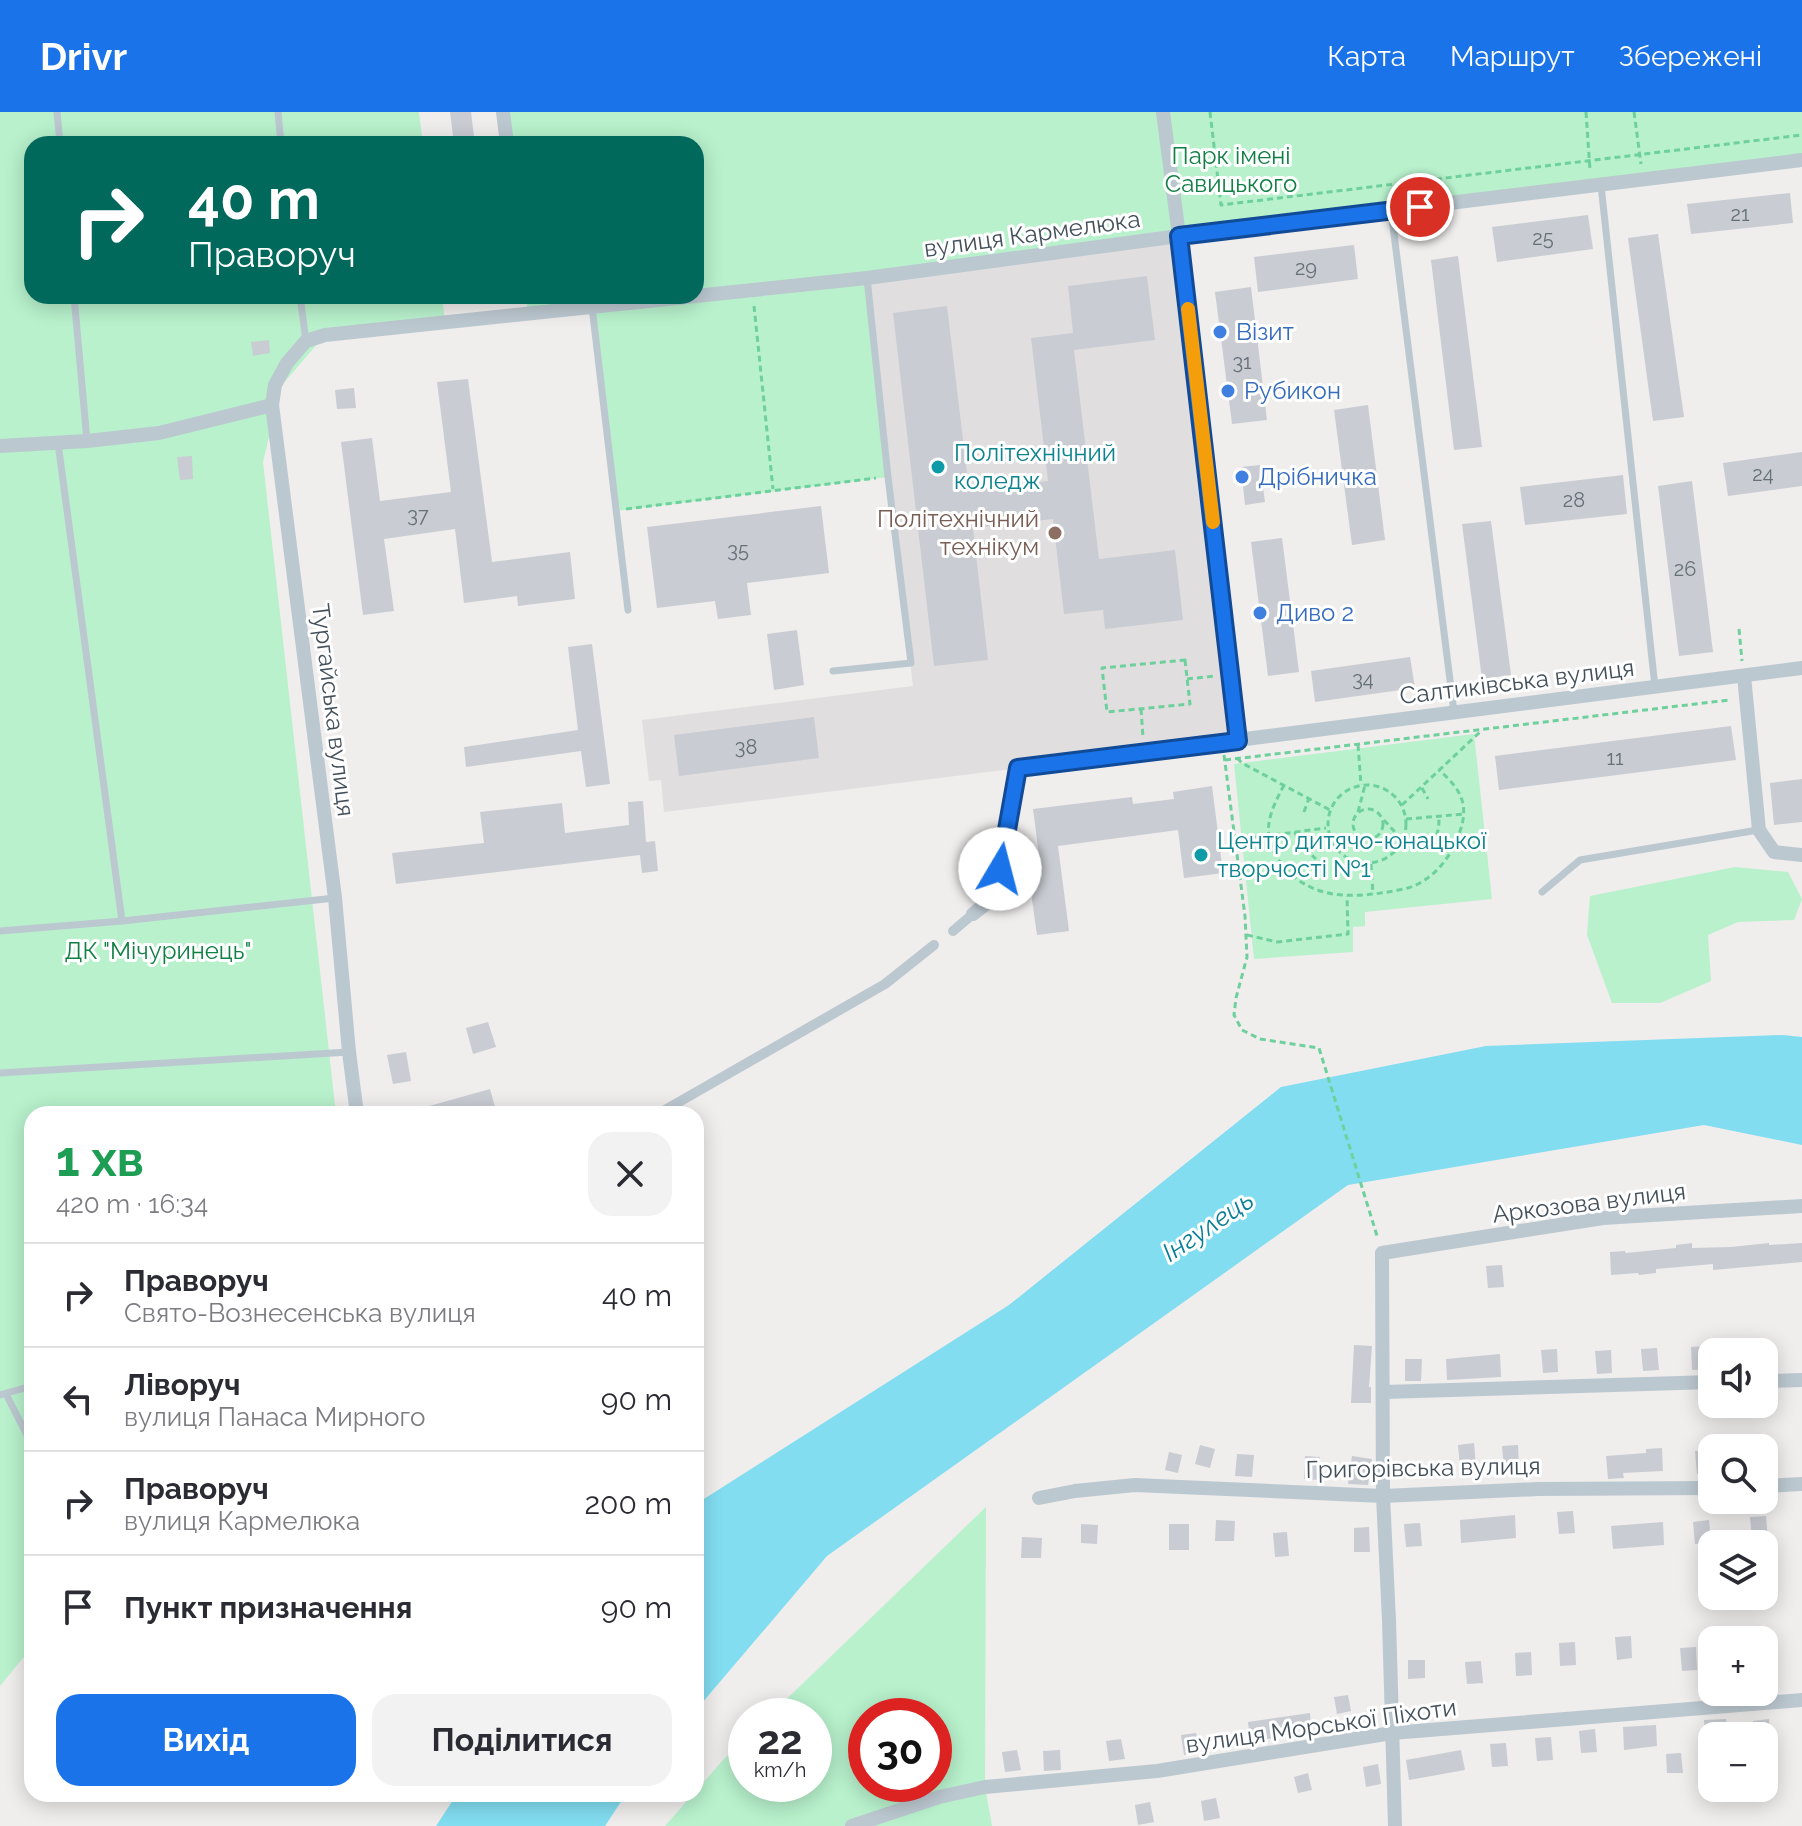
<!DOCTYPE html>
<html lang="uk">
<meta charset="utf-8">
<style>
body{margin:0;font-family:Raleway,sans-serif;background:#f2f2f3;color:#2b2b33;height:100vh;display:flex;flex-direction:column;font-size:30px;white-space:nowrap}
*{box-sizing:border-box;margin:0}
p{font-size:26px;color:#7c7c81}
.icon{flex:none;width:44px;height:44px;fill:none;stroke:currentColor;stroke-width:2;stroke-linecap:round;stroke-linejoin:round}
.map{position:relative;flex:1;overflow:hidden}
.side{position:absolute;left:24px;top:994px;width:680px;height:696px;display:flex;flex-direction:column;background:#fff;border-radius:24px;box-shadow:0 4px 20px #0003}
.side>*{flex:none}
.banner{position:absolute;left:24px;top:24px;width:680px;height:168px;border-radius:24px;box-shadow:0 4px 20px #0003;background:#00695c;color:#fff;overflow:hidden}
.tools{position:absolute;left:1698px;top:1226px;display:grid;gap:16px}
.tools a{display:grid;place-items:center;width:80px;height:80px;border-radius:16px;background:#fff;box-shadow:0 4px 20px #0003;font-size:40px}
.speed{position:absolute;left:728px;top:1586px;display:flex;gap:16px;font-size:40px;font-weight:700;text-align:center}
.speed>*{display:grid;place-content:center;width:104px;height:104px;border-radius:50%;background:#fff;box-shadow:0 4px 20px #0003;line-height:1}
.speed small{font-size:20px;font-weight:400}
.speed .limit{border:12px solid #d22;background:#fff;color:#111}
.pin{position:absolute;display:grid;place-items:center;width:68px;height:68px;color:#fff;margin:-34px;border:4px solid #fff;border-radius:50%;box-shadow:0 2px 8px #0007}
.me{position:absolute;width:88px;margin:-44px;rotate:8deg;stroke-linejoin:round;filter:drop-shadow(0 0 6px #0008)}
.turn{display:flex;align-items:center;gap:28px;height:168px;padding:0 32px;font-size:36px}
.turn .icon{width:104px;height:104px;stroke-width:2.5}
.turn b{display:block;font-size:56px;line-height:68px}
.round{display:grid;place-items:center;flex:none;width:84px;height:84px;border-radius:24px;background:#f2f2f3}
.headline{display:flex;align-items:center;justify-content:space-between;height:136px;padding:0 32px}
h1{font-size:48px;font-weight:700;line-height:60px;color:#1e9e55}
.button{display:flex;gap:16px;margin-top:auto;padding:16px 32px}
.button a{flex:1;height:92px;border-radius:24px;background:#1a73e8;color:#fff;font-size:32px;font-weight:700;line-height:92px;text-align:center}
.button a+a{background:#f2f2f3;color:#2b2b33}
ul{padding:0;list-style:none}
li{display:flex;align-items:center;gap:24px;height:104px;padding:0 32px;border-top:2px solid #e1e1e2}
li div{flex:1}
li b{display:block;font-size:30px}
li em{font-style:normal}
header{display:flex;align-items:center;gap:48px;box-sizing:border-box;height:112px;padding:0 40px;background:#1a73e8;color:#fff}
header strong{font-size:38px}
nav{display:flex;gap:44px;margin-inline-start:auto;font-size:28px}
.map>svg:first-child{display:block}
</style>
<header>
<strong>Drivr</strong>
<nav><a>Карта</a><a>Маршрут</a><a>Збережені</a></nav>
</header>
<div class="map">
<svg width="1802" height="1714" viewBox="0 0 1802 1714">
<rect width="100%" height="100%" fill="#f0eded"/>
<path fill="#e1dedf" d="M 1179,124 L 1238,629 L 664,700 L 661,668 L 649,669 L 642,608 L 913,574 L 888,365 L 867,166 Z"/>
<g fill="#b8f1cc" fill-rule="evenodd">
<path d="M 0,0 L 419,0 L 423,32 L 32,32 L 32,184 L 442,184 L 445,210 L 325,223 L 281,274 L 263,350 L 336,1002 L 32,1002 L 32,1535 L 0,1574 Z"/>
<path d="M 503,0 L 1802,0 L 1802,48 L 868,166 L 888,365 L 616,399 L 592,195 L 528,201 L 526,184 L 696,184 L 696,32 L 507,32 Z"/>
<path d="M 1474,622 L 1492,787 L 1365,800 L 1365,814 L 1353,815 L 1353,840 L 1254,847 L 1234,652 Z"/>
<path d="M 1735,755 L 1788,760 L 1802,787 L 1794,808 L 1738,810 L 1708,823 L 1711,869 L 1660,891 L 1612,891 L 1587,823 L 1590,784 Z"/>
<path d="M 986,1395 L 985,1675 L 992,1714 L 665,1714 L 693,1682 L 696,1682 L 696,1679 L 723,1648 L 746,1626 L 746,1672 L 814,1672 L 814,1604 L 769,1604 ZM 866,1604 L 934,1604 L 934,1672 L 866,1672 Z"/>
</g>
<g fill="#82ddf0">
<path d="M 1783,923 L 1802,925 L 1802,1033 L 1704,1013 L 1348,1073 L 827,1444 L 696,1598 L 696,1392 L 1009,1193 L 1281,975 L 1486,934 Z"/>
<path d="M 457,1682 L 626,1682 L 605,1714 L 436,1714 Z"/>
</g>
<g fill="#c9ccd2">
<path d="M 450,0 L 471,0 L 475,32 L 454,32 Z"/>
<path d="M 1790,81 L 1793,111 L 1691,122 L 1687,92 Z"/>
<path d="M 1588,103 L 1593,137 L 1497,150 L 1492,115 Z"/>
<path d="M 1658,122 L 1684,305 L 1653,309 L 1628,126 Z"/>
<path d="M 1354,133 L 1358,167 L 1258,180 L 1254,145 Z"/>
<path d="M 1458,144 L 1482,335 L 1454,338 L 1431,148 Z"/>
<path d="M 1147,164 L 1155,228 L 1074,238 L 1099,447 L 1175,438 L 1183,508 L 1105,517 L 1103,498 L 1064,502 L 1053,407 L 973,416 L 988,548 L 934,554 L 893,201 L 947,194 L 969,378 L 1048,369 L 1031,226 L 1073,221 L 1068,174 Z"/>
<path d="M 1251,175 L 1267,308 L 1232,312 L 1215,180 Z"/>
<path d="M 269,228 L 270,241 L 253,244 L 251,230 Z"/>
<path d="M 468,267 L 492,450 L 570,440 L 575,487 L 518,494 L 517,484 L 464,491 L 455,417 L 384,427 L 394,499 L 363,503 L 341,330 L 372,326 L 380,389 L 451,380 L 437,270 Z"/>
<path d="M 354,276 L 356,296 L 337,297 L 335,278 Z"/>
<path d="M 1368,293 L 1385,428 L 1352,433 L 1334,298 Z"/>
<path d="M 1802,340 L 1802,374 L 1728,384 L 1723,351 Z"/>
<path d="M 192,344 L 193,367 L 180,368 L 177,345 Z"/>
<path d="M 1260,353 L 1265,390 L 1245,393 L 1241,355 Z"/>
<path d="M 1623,363 L 1627,402 L 1525,413 L 1520,375 Z"/>
<path d="M 1692,369 L 1713,540 L 1679,544 L 1658,374 Z"/>
<path d="M 821,394 L 829,461 L 747,471 L 751,503 L 718,507 L 715,489 L 657,496 L 647,415 Z"/>
<path d="M 1491,409 L 1511,563 L 1482,567 L 1462,412 Z"/>
<path d="M 1282,426 L 1299,560 L 1268,564 L 1251,430 Z"/>
<path d="M 797,518 L 804,573 L 774,578 L 767,522 Z"/>
<path d="M 592,532 L 610,672 L 586,675 L 581,639 L 466,655 L 464,635 L 578,618 L 568,535 Z"/>
<path d="M 1410,545 L 1415,576 L 1315,590 L 1311,559 Z"/>
<path d="M 814,605 L 819,646 L 679,664 L 674,623 Z"/>
<path d="M 1731,614 L 1736,648 L 1499,678 L 1495,644 Z"/>
<path d="M 1802,667 L 1802,710 L 1774,713 L 1770,671 Z"/>
<path d="M 1212,674 L 1223,761 L 1184,766 L 1178,718 L 1058,734 L 1069,819 L 1037,823 L 1027,753 L 1040,751 L 1033,697 L 1132,685 L 1133,692 L 1174,687 L 1173,680 Z"/>
<path d="M 643,689 L 646,730 L 655,729 L 658,759 L 642,761 L 640,743 L 396,772 L 392,741 L 484,731 L 480,700 L 562,691 L 565,721 L 629,713 L 628,690 Z"/>
<path d="M 488,910 L 496,935 L 473,942 L 466,916 Z"/>
<path d="M 406,940 L 411,969 L 393,972 L 387,943 Z"/>
<path d="M 490,977 L 497,1002 L 416,1002 L 415,998 Z"/>
<path d="M 1692,1131 L 1692,1136 L 1731,1135 L 1769,1131 L 1769,1133 L 1802,1131 L 1802,1150 L 1713,1158 L 1713,1152 L 1656,1157 L 1656,1161 L 1639,1163 L 1638,1161 L 1611,1163 L 1610,1140 L 1625,1139 L 1626,1141 L 1676,1136 L 1676,1133 Z"/>
<path d="M 1502,1153 L 1504,1175 L 1488,1176 L 1486,1154 Z"/>
<path d="M 1354,1233 L 1372,1234 L 1369,1275 L 1371,1275 L 1371,1291 L 1351,1291 Z"/>
<path d="M 1707,1234 L 1708,1257 L 1692,1258 L 1691,1235 Z"/>
<path d="M 1657,1236 L 1659,1258 L 1643,1259 L 1641,1237 Z"/>
<path d="M 1557,1237 L 1558,1260 L 1543,1261 L 1541,1238 Z"/>
<path d="M 1611,1238 L 1612,1261 L 1597,1262 L 1595,1239 Z"/>
<path d="M 1500,1242 L 1501,1265 L 1447,1268 L 1446,1247 Z"/>
<path d="M 1405,1247 L 1422,1247 L 1421,1269 L 1405,1269 Z"/>
<path d="M 1474,1331 L 1476,1354 L 1460,1355 L 1458,1333 Z"/>
<path d="M 1200,1333 L 1215,1337 L 1210,1356 L 1195,1352 Z"/>
<path d="M 1518,1333 L 1519,1356 L 1504,1357 L 1502,1334 Z"/>
<path d="M 1662,1336 L 1663,1359 L 1623,1361 L 1624,1366 L 1608,1367 L 1606,1344 L 1646,1341 L 1646,1337 Z"/>
<path d="M 1711,1338 L 1712,1361 L 1697,1362 L 1695,1339 Z"/>
<path d="M 1169,1340 L 1182,1343 L 1178,1361 L 1165,1358 Z"/>
<path d="M 1237,1342 L 1254,1343 L 1252,1365 L 1235,1364 Z"/>
<path d="M 1305,1344 L 1320,1345 L 1319,1368 L 1304,1367 Z"/>
<path d="M 1352,1344 L 1372,1347 L 1368,1373 L 1348,1372 Z"/>
<path d="M 1573,1399 L 1575,1421 L 1559,1422 L 1557,1400 Z"/>
<path d="M 1515,1403 L 1516,1426 L 1461,1431 L 1460,1408 Z"/>
<path d="M 1766,1404 L 1768,1427 L 1752,1428 L 1750,1405 Z"/>
<path d="M 1216,1408 L 1235,1409 L 1234,1429 L 1215,1429 Z"/>
<path d="M 1709,1408 L 1711,1431 L 1695,1432 L 1693,1410 Z"/>
<path d="M 1663,1410 L 1664,1433 L 1613,1437 L 1611,1414 Z"/>
<path d="M 1420,1411 L 1422,1434 L 1406,1435 L 1404,1412 Z"/>
<path d="M 1081,1412 L 1098,1413 L 1097,1432 L 1081,1431 Z"/>
<rect x="1169" y="1412" width="20" height="26"/>
<path d="M 1369,1415 L 1370,1440 L 1354,1440 L 1354,1416 Z"/>
<path d="M 1287,1420 L 1289,1444 L 1275,1445 L 1273,1421 Z"/>
<path d="M 1022,1425 L 1042,1426 L 1041,1446 L 1021,1446 Z"/>
<path d="M 1631,1524 L 1632,1546 L 1617,1548 L 1615,1525 Z"/>
<path d="M 1575,1530 L 1576,1553 L 1560,1554 L 1559,1531 Z"/>
<path d="M 1696,1535 L 1697,1558 L 1682,1559 L 1680,1536 Z"/>
<path d="M 1531,1540 L 1532,1563 L 1516,1564 L 1515,1541 Z"/>
<path d="M 1408,1548 L 1425,1548 L 1425,1566 L 1408,1567 Z"/>
<path d="M 1481,1549 L 1483,1571 L 1467,1572 L 1465,1550 Z"/>
<path d="M 1348,1583 L 1351,1599 L 1337,1602 L 1334,1585 Z"/>
<path d="M 1310,1601 L 1311,1616 L 1277,1618 L 1279,1625 L 1263,1628 L 1262,1619 L 1249,1619 L 1248,1610 Z"/>
<path d="M 1726,1607 L 1728,1624 L 1705,1624 L 1704,1608 Z"/>
<path d="M 1769,1607 L 1770,1624 L 1754,1624 L 1753,1609 Z"/>
<path d="M 1656,1613 L 1657,1634 L 1624,1638 L 1623,1615 Z"/>
<path d="M 1595,1617 L 1597,1640 L 1581,1641 L 1579,1619 Z"/>
<path d="M 1196,1621 L 1200,1640 L 1184,1643 L 1181,1623 Z"/>
<path d="M 1551,1625 L 1553,1648 L 1537,1649 L 1535,1626 Z"/>
<path d="M 1121,1627 L 1125,1647 L 1109,1649 L 1106,1629 Z"/>
<path d="M 1506,1631 L 1508,1654 L 1492,1655 L 1490,1632 Z"/>
<path d="M 1017,1638 L 1021,1658 L 1005,1660 L 1002,1640 Z"/>
<path d="M 1060,1638 L 1061,1658 L 1044,1659 L 1043,1639 Z"/>
<path d="M 1461,1638 L 1465,1658 L 1409,1668 L 1406,1648 Z"/>
<path d="M 1681,1641 L 1683,1661 L 1667,1661 L 1666,1642 Z"/>
<path d="M 1378,1652 L 1381,1672 L 1366,1675 L 1363,1655 Z"/>
<path d="M 1308,1661 L 1312,1678 L 1298,1681 L 1294,1665 Z"/>
<path d="M 1216,1686 L 1220,1706 L 1204,1709 L 1201,1689 Z"/>
<path d="M 1150,1690 L 1154,1710 L 1138,1713 L 1135,1693 Z"/>
</g>
<g fill="none" stroke-linecap="round" stroke-linejoin="round">
<g stroke="#6ed09c" stroke-width="3" stroke-dasharray="6 4" stroke-linecap="butt">
<path d="M 1210,0 L 1221,93 L 1802,23"/>
<path d="M 1586,0 L 1590,58"/>
<path d="M 1634,0 L 1641,52"/>
<path d="M 754,194 L 773,377"/>
<path d="M 626,397 L 876,366"/>
<path d="M 1739,517 L 1742,549"/>
<path d="M 1185,548 L 1190,592 L 1107,600 L 1102,556 Z"/>
<path d="M 1187,567 L 1215,564"/>
<path d="M 1141,597 L 1143,625"/>
<path d="M 1358,633 L 1361,673"/>
<path d="M 1224,643 L 1245,804 L 1247,845 L 1236,886 L 1234,903 L 1242,918 L 1260,927 L 1319,936 L 1378,1127"/>
<path d="M 1237,646 L 1242,651 L 1330,698"/>
<path d="M 1225,648 L 1729,588"/>
<circle cx="1367" cy="712" r="39"/>
<path d="M 1284,673 C 1276,689 1266,706 1269,725 C 1270,737 1278,748 1286,757 C 1314,787 1350,786 1388,780 C 1400,778 1413,776 1423,769 C 1440,759 1453,740 1459,722 C 1470,693 1461,677 1439,658"/>
<path d="M 1422,676 L 1428,687"/>
<path d="M 1402,693 L 1481,619"/>
<circle cx="1368" cy="712" r="15"/>
<path d="M 1304,700 L 1309,686"/>
<path d="M 1358,700 L 1365,673"/>
<path d="M 1406,707 L 1465,702"/>
<path d="M 1384,708 L 1403,729"/>
<path d="M 1295,720 L 1299,732 L 1316,747"/>
<path d="M 1329,725 L 1361,726"/>
<path d="M 1235,728 L 1326,716"/>
<path d="M 1430,731 C 1438,724 1439,717 1439,706"/>
<path d="M 1371,752 L 1373,782"/>
<path d="M 1247,823 L 1277,830 L 1348,822 L 1347,784"/>
</g>
<g stroke="#bcc8d0" stroke-width="7">
<path d="M 57,0 L 60,32"/>
<path d="M 278,0 L 281,32"/>
<path d="M 1601,73 L 1655,575"/>
<path d="M 1391,98 L 1454,600"/>
<path d="M 74,184 L 87,329"/>
<path d="M 300,184 L 306,229"/>
<path d="M 592,195 L 628,498"/>
<path d="M 58,331 L 122,809"/>
<path d="M 833,559 L 911,551 L 888,365 L 867,166"/>
<path d="M 1542,780 L 1580,748 L 1758,718"/>
<path d="M 0,819 L 122,809 L 335,786"/>
<path d="M 0,961 L 349,940"/>
<path d="M 6,1282 L 32,1333"/>
<path d="M 0,1283 L 32,1274"/>
</g>
<g stroke="#bcc8d0" stroke-width="10">
<path d="M 953,819 L 973,802"/>
<path d="M 658,1002 L 885,872 L 934,833"/>
</g>
<g stroke="#bcc8d0" stroke-width="14">
<path d="M 503,0 L 507,32"/>
<path d="M 1163,0 L 1179,124 L 1238,629"/>
<path d="M 696,184 L 867,166 L 1179,124 L 1802,48"/>
<path d="M 0,334 L 87,329 L 159,321 L 272,293"/>
<path d="M 1744,564 L 1759,718 L 1774,740 L 1802,743"/>
<path d="M 973,802 L 987,791 L 1000,757 L 1005,721 L 1018,656 L 1802,556"/>
<path d="M 357,1002 L 349,940 L 335,786 L 272,293 L 275,273 L 287,251 L 306,229 L 325,223 L 696,184"/>
<path d="M 1764,1269 L 1802,1268"/>
<path d="M 1384,1280 L 1712,1270"/>
<path d="M 1764,1374 L 1802,1372"/>
<path d="M 1039,1386 L 1075,1379 L 1135,1373 L 1383,1384 L 1538,1377 L 1712,1376"/>
<path d="M 852,1714 L 939,1685 L 985,1675 L 1157,1659 L 1392,1621 L 1802,1588"/>
<path d="M 1395,1714 L 1389,1508 L 1383,1384 L 1382,1141 L 1603,1106 L 1802,1094"/>
</g>
</g>
<g fill="none" stroke-linecap="round" stroke-linejoin="round">
<g stroke="#114b97" stroke-width="20">
<path id="route" d="M 1000,757 L 1018,656 L 1238,629 L 1179,124 L 1420,95"/>
</g>
<use href="#route" stroke="#1a73e8" stroke-width="14"/>
<path stroke="#f59e0b" stroke-width="14" d="M 1188,197 L 1213,410"/>
</g>
<g fill="#3f7fe0" stroke="#fff" stroke-width="3">
<circle cx="1220" cy="220" r="8"/>
<circle cx="1228" cy="279" r="8"/>
<circle cx="1242" cy="365" r="8"/>
<circle cx="1260" cy="501" r="8"/>
</g>
<g fill="#0f9aa8" stroke="#fff" stroke-width="3">
<circle cx="938" cy="355" r="8"/>
<circle cx="1201" cy="743" r="8"/>
</g>
<circle fill="#8d6e63" stroke="#fff" stroke-width="3" cx="1055" cy="421" r="8"/>
<g text-anchor="middle" stroke-width="6" stroke-linejoin="round" paint-order="stroke">
<g font-size="20" fill="#657079">
<text x="1740" y="109">21</text>
<text x="1543" y="133">25</text>
<text x="1306" y="163">29</text>
<text x="1242" y="257">31</text>
<text x="1763" y="369">24</text>
<text x="1574" y="395">28</text>
<text x="418" y="410">37</text>
<text x="738" y="445">35</text>
<text x="1685" y="464">26</text>
<text x="1363" y="574">34</text>
<text x="746" y="642">38</text>
<text x="1615" y="653">11</text>
</g>
<g font-size="24" fill="#128045" stroke="#fff">
<text x="1231" y="52">Парк імені<tspan x="1231" dy="28">Савицького</tspan></text>
<text x="158" y="847">ДК "Мічуринець"</text>
</g>
<g font-size="24" fill="#44515b" stroke="#fff">
<text transform="translate(1032 122) rotate(-8)" y="8">вулиця Кармелюка</text>
<text transform="translate(1517 570) rotate(-7)" y="8">Салтиківська вулиця</text>
<text transform="translate(333 598) rotate(83)" y="8">Тургайська вулиця</text>
<text transform="translate(1589 1091) rotate(-7)" y="8">Аркозова вулиця</text>
<text transform="translate(1423 1356) rotate(-1)" y="8">Григорівська вулиця</text>
<text transform="translate(1321 1614) rotate(-8)" y="8">вулиця Морської Піхоти</text>
</g>
<g font-size="24" fill="#366cbe" stroke="#fff" text-anchor="start">
<text x="1236" y="228">Візит</text>
<text x="1244" y="287">Рубикон</text>
<text x="1258" y="373">Дрібничка</text>
<text x="1276" y="509">Диво 2</text>
</g>
<g font-size="24" fill="#0d838f" stroke="#fff" text-anchor="start">
<text x="954" y="349">Політехнічний<tspan x="954" dy="28">коледж</tspan></text>
<text x="1217" y="737">Центр дитячо-юнацької<tspan x="1217" dy="28">творчості №1</tspan></text>
</g>
<g font-size="24" fill="#785e54" stroke="#fff" text-anchor="end">
<text x="1039" y="415">Політехнічний<tspan x="1039" dy="28">технікум</tspan></text>
</g>
<g font-size="26" font-style="italic" fill="#077e96" stroke="#fff">
<text transform="translate(1208 1114) rotate(-34)" y="9">Інгулець</text>
</g>
</g>
</svg>
<div class="tools">
<a><svg class="icon" aria-label="sound" viewBox="0 0 24 24"><path d="M4 9h4l5-4v14l-5-4H4zM17 9q2 3 0 6"/></svg></a>
<a><svg class="icon" aria-label="search" viewBox="0 0 24 24"><circle cx="10" cy="10" r="6"/><path d="M15 15l6 6"/></svg></a>
<a><svg class="icon" aria-label="layers" viewBox="0 0 24 24"><path d="M12 4l9 5-9 5-9-5zM3 14l9 5 9-5"/></svg></a>
<a>+</a>
<a>−</a>
</div>
<div class="speed"><div>22<small>km/h</small></div><div class="limit">30</div></div>
<div class="pin" style="left:1420px;top:95px;background:#d93025"><svg class="icon" aria-label="arrive" viewBox="0 0 24 24"><path d="M6 21V4h12l-3 4 3 4H6"/></svg></div>
<svg class="me" style="left:1000px;top:757px" viewBox="-20 -20 40 40"><circle r="19" fill="#fff"/><path d="M0-13L10 11 0 6-10 11z" fill="#1a73e8"/></svg>
<div class="banner">
<div class="turn"><svg class="icon" aria-label="right" viewBox="0 0 24 24"><path d="M7 20v-9h11M14 6l5 5-5 5"/></svg><div><b>40 m</b>Праворуч</div></div>
</div>
<section class="side">
<div class="headline"><div><h1>1 хв</h1><p>420 m · 16:34</p></div><a class="round"><svg class="icon" aria-label="close" viewBox="0 0 24 24"><path d="M6 6l12 12M18 6L6 18"/></svg></a></div>
<ul>
<li><svg class="icon" aria-label="right" viewBox="0 0 24 24"><path d="M7 20v-9h11M14 6l5 5-5 5"/></svg><div><b>Праворуч</b><p>Свято-Вознесенська вулиця</p></div><em>40 m</em></li>
<li><svg class="icon" aria-label="left" viewBox="0 0 24 24"><path d="M17 20v-9H6M10 6l-5 5 5 5"/></svg><div><b>Ліворуч</b><p>вулиця Панаса Мирного</p></div><em>90 m</em></li>
<li><svg class="icon" aria-label="right" viewBox="0 0 24 24"><path d="M7 20v-9h11M14 6l5 5-5 5"/></svg><div><b>Праворуч</b><p>вулиця Кармелюка</p></div><em>200 m</em></li>
<li><svg class="icon" aria-label="arrive" viewBox="0 0 24 24"><path d="M6 21V4h12l-3 4 3 4H6"/></svg><div><b>Пункт призначення</b></div><em>90 m</em></li>
</ul>
<div class="button"><a>Вихід</a><a>Поділитися</a></div>
</section>
</div>
